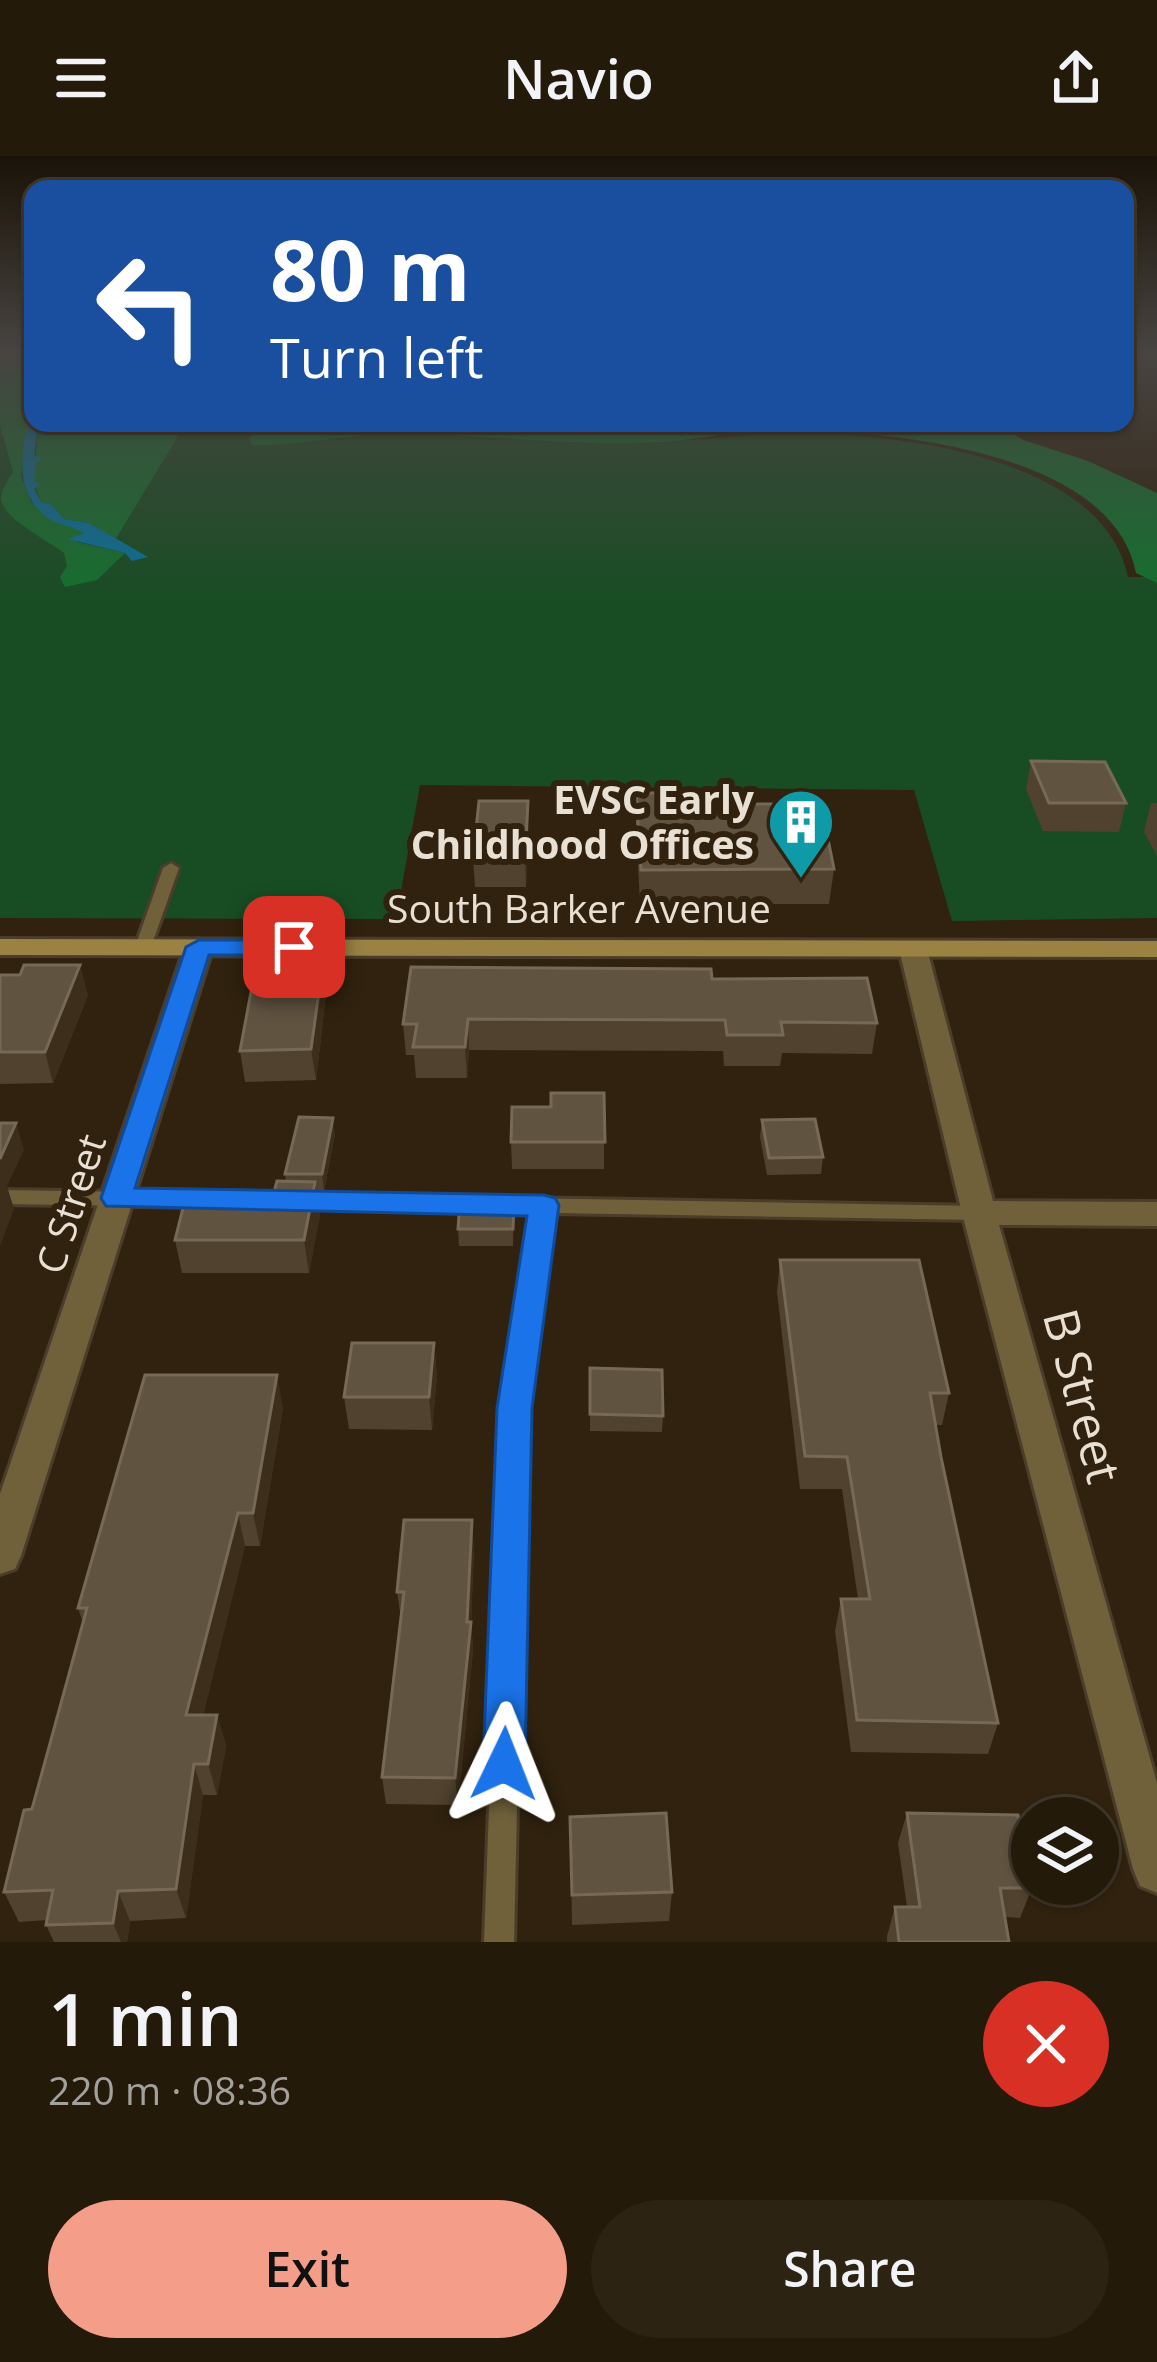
<!DOCTYPE html>
<meta charset="utf-8">
<style>
body{margin:0;font-family:"Open Sans",sans-serif;background:#2c2313;color:#f1f3f6;height:100vh;display:flex;flex-direction:column;font-size:45px;white-space:nowrap}
*{box-sizing:border-box;margin:0}
p{font-size:39px;color:#a3a19c}
.icon{flex:none;width:66px;height:66px;fill:none;stroke:currentColor;stroke-width:2;stroke-linecap:round;stroke-linejoin:round}
.map{position:relative;height:1786px;overflow:hidden}
.drawer{display:flex;flex-direction:column;background:#241a0a;flex:1}
.drawer>*{flex:none}
.guide{position:absolute;left:24px;top:24px;width:1110px;height:252px;border-radius:24px;box-shadow:0 3px 9px #0004,0 0 0 3px #41382b;background:#1a4fa0;color:#fff;overflow:hidden}
.tools{position:absolute;left:1011px;top:1641px;display:grid;gap:24px}
.tools a{display:grid;place-items:center;width:108px;height:108px;border-radius:50%;background:#241a0a;box-shadow:0 3px 9px #0004,0 0 0 3px #41382b;font-size:60px}
.pin{position:absolute;display:grid;place-items:center;width:102px;height:102px;color:#fff;margin:-51px;border-radius:24px;box-shadow:0 6px 18px #0006}
.me{position:absolute;width:132px;margin:-66px;rotate:2deg;stroke-linejoin:round;filter:drop-shadow(0 0 9px #0008)}
.turn{display:flex;align-items:center;gap:42px;height:252px;padding:0 48px;font-size:54px}
.turn .icon{width:156px;height:156px;stroke-width:2.5}
.turn b{display:block;font-size:84px;line-height:102px}
.round{display:grid;place-items:center;flex:none;width:126px;height:126px;border-radius:63px;background:#2c2313}
.head{display:flex;align-items:center;justify-content:space-between;height:204px;padding:0 48px}
h1{font-size:72px;font-weight:600;line-height:90px}
.cta{display:flex;gap:24px;margin-top:auto;padding:24px 48px}
.cta a{flex:1;height:138px;border-radius:72px;background:#f49e8a;color:#111;font-size:48px;font-weight:600;line-height:138px;text-align:center}
.cta a+a{background:#2c2313;color:#f1f3f6}
header{display:flex;justify-content:space-between;align-items:center;height:156px;padding:0 48px;background:#241a0a;font-size:54px;font-weight:600}
.map>svg:first-child{display:block}
</style>
<header><svg class="icon" aria-label="menu" viewBox="0 0 24 24"><path d="M4 6h16M4 12h16M4 18h16"/></svg>Navio<svg class="icon" aria-label="share" viewBox="0 0 24 24"><path d="M12 15V3M7 8l5-5 5 5M5 13v7h14v-7"/></svg></header>
<div class="map">
<svg width="1157" height="1786" viewBox="0 0 1157 1786">
<rect width="100%" height="100%" fill="#30220e"/>
<path fill="#184d24" d="M 0,196 L 33,196 L 33,267 L 621,267 C 631,272 643,279 654,283 C 670,288 764,277 790,277 C 893,277 1103,299 1128,421 L 1157,421 L 1157,762 L 952,765 L 914,634 L 420,629 L 396,763 L 0,762 Z"/>
<g fill="#14702f">
<path d="M 0,196 L 33,196 L 33,242 L 21,320 L 31,346 L 86,378 L 77,386 L 125,397 L 97,424 L 65,431 L 60,421 L 67,410 L 64,397 C 48,384 6,365 1,344 C 0,335 9,323 13,316 L 0,269 Z"/>
<path d="M 39,267 L 186,267 L 115,384 L 89,367 L 64,363 L 51,348 L 41,346 L 33,326 Z"/>
<path d="M 257,267 L 997,267 L 1023,284 L 1088,305 L 1157,337 L 1157,427 L 1136,417 C 1112,291 875,273 771,274 C 734,275 699,284 662,286 C 574,291 486,278 398,278 C 348,277 301,290 252,289 L 249,283 Z"/>
</g>
<path fill="#097199" d="M 33,242 L 33,267 L 39,267 L 34,299 L 43,303 L 36,306 L 34,325 L 40,328 L 34,333 L 41,346 L 51,348 L 64,363 L 89,367 L 148,401 L 132,405 L 125,397 L 68,383 L 84,377 C 73,370 58,369 48,362 C 7,331 26,284 33,242 Z"/>
<g fill="none" stroke-linecap="round" stroke-linejoin="round">
<g stroke="#4a3d2a" stroke-width="6">
<g id="service">
<path d="M 171,707 L 179,712 L 151,791 L 143,796 L 137,795 L 135,791 L 163,712 Z"/>
<path d="M 0,1034 L 207,1037 L 214,1039 L 217,1044 L 214,1049 L 207,1051 L 0,1048 Z"/>
<path d="M 294,1038 L 979,1050 L 986,1052 L 989,1057 L 986,1062 L 979,1064 L 553,1057 L 526,1252 L 514,1786 L 484,1786 L 504,1252 L 533,1056 L 294,1052 L 287,1050 L 284,1045 L 287,1040 Z"/>
</g>
</g>
<g stroke="#4a3d2a" stroke-width="6">
<g id="minor">
<path d="M 199,783 L 213,791 L 21,1400 L 15,1413 L 0,1418 L 0,1338 L 185,791 Z"/>
<path d="M 913,785 L 927,793 L 993,1045 L 1157,1046 L 1157,1070 L 999,1069 L 1157,1627 L 1157,1737 L 1140,1730 L 1133,1713 L 962,1057 L 899,793 Z"/>
</g>
</g>
<g stroke="#4a3d2a" stroke-width="6">
<path id="secondary" d="M 0,783 L 1157,785 L 1157,801 L 0,799 Z"/>
</g>
<use href="#service" fill="#70613b" fill-rule="evenodd"/>
<use href="#minor" fill="#70613b" fill-rule="evenodd"/>
<use href="#secondary" fill="#9a8243" fill-rule="evenodd"/>
</g>
<g fill="#50422e">
<path d="M 1031,605 L 1126,647 L 1119,676 L 1043,675 L 1026,633 Z"/>
<path d="M 636,637 L 712,648 L 834,713 L 829,748 L 640,748 L 636,670 Z"/>
<path d="M 1151,647 L 1157,647 L 1157,700 L 1144,676 Z"/>
<path d="M 529,674 L 526,731 L 475,731 L 473,702 Z"/>
<path d="M 323,807 L 326,838 L 316,924 L 245,926 L 240,895 Z"/>
<path d="M 0,819 L 88,839 L 53,927 L 0,928 Z"/>
<path d="M 712,823 L 877,867 L 872,898 L 782,897 L 780,910 L 724,910 L 723,895 L 469,894 L 467,922 L 416,922 L 414,899 L 406,899 L 403,868 Z"/>
<path d="M 604,937 L 604,1013 L 512,1013 L 511,986 L 551,951 Z"/>
<path d="M 762,964 L 823,1001 L 821,1018 L 767,1019 L 760,981 Z"/>
<path d="M 335,978 L 324,1035 L 316,1035 L 320,1058 L 309,1117 L 182,1117 L 175,1084 L 273,1040 L 286,1025 L 285,1018 Z"/>
<path d="M 514,1045 L 513,1090 L 459,1090 L 458,1073 Z"/>
<path d="M 780,1104 L 949,1237 L 942,1269 L 935,1269 L 998,1567 L 988,1598 L 851,1596 L 835,1475 L 841,1443 L 858,1443 L 842,1333 L 800,1333 L 777,1136 Z"/>
<path d="M 434,1187 L 437,1220 L 432,1274 L 349,1273 L 344,1241 Z"/>
<path d="M 283,1252 L 260,1390 L 245,1390 L 203,1559 L 217,1559 L 226,1590 L 217,1639 L 203,1639 L 186,1762 L 130,1765 L 127,1786 L 54,1786 L 46,1769 L 47,1764 L 19,1766 L 4,1736 L 32,1653 L 83,1467 L 78,1452 Z"/>
<path d="M 590,1258 L 663,1260 L 662,1276 L 590,1275 Z"/>
<path d="M 474,1393 L 471,1466 L 473,1494 L 458,1649 L 386,1648 L 382,1621 L 401,1462 L 397,1436 Z"/>
<path d="M 907,1657 L 1032,1732 L 1020,1762 L 1005,1761 L 1009,1786 L 887,1786 L 887,1780 L 895,1751 L 907,1751 L 898,1687 Z"/>
<path d="M 570,1661 L 672,1736 L 669,1765 L 572,1769 Z"/>
</g>
<g fill="#3c2e1a">
<path d="M 528,645 L 529,674 L 526,731 L 525,702 Z"/>
<path d="M 323,807 L 326,838 L 316,924 L 311,893 Z"/>
<path d="M 80,809 L 88,839 L 53,927 L 45,896 Z"/>
<path d="M 468,863 L 469,894 L 467,922 L 465,891 Z"/>
<path d="M 333,962 L 335,978 L 324,1035 L 322,1018 Z"/>
<path d="M 16,967 L 24,994 L 7,1030 L 14,1053 L 0,1090 L 0,1003 Z"/>
<path d="M 315,1026 L 320,1058 L 309,1117 L 304,1084 Z"/>
<path d="M 434,1187 L 437,1220 L 432,1274 L 429,1241 Z"/>
<path d="M 277,1219 L 283,1252 L 260,1390 L 253,1357 Z"/>
<path d="M 238,1357 L 245,1390 L 195,1590 L 186,1559 Z"/>
<path d="M 472,1364 L 474,1393 L 471,1466 L 473,1494 L 458,1649 L 455,1622 Z"/>
<path d="M 217,1559 L 226,1590 L 217,1639 L 208,1608 Z"/>
<path d="M 194,1608 L 203,1639 L 186,1762 L 176,1733 Z"/>
<path d="M 118,1735 L 130,1765 L 127,1786 L 121,1786 L 113,1767 Z"/>
</g>
<g fill="#605340" stroke="#766957" stroke-width="3">
<path d="M 1031,605 L 1105,606 L 1126,647 L 1049,647 Z"/>
<path d="M 636,637 L 710,637 L 712,648 L 821,648 L 834,713 L 641,714 Z"/>
<path d="M 479,645 L 528,645 L 525,702 L 473,702 Z"/>
<path d="M 323,807 L 311,893 L 240,895 L 256,809 Z"/>
<path d="M 24,809 L 80,809 L 45,896 L 0,896 L 0,819 L 20,819 Z"/>
<path d="M 411,811 L 711,813 L 712,823 L 867,822 L 877,867 L 781,866 L 783,879 L 727,879 L 725,864 L 468,863 L 465,891 L 413,891 L 417,868 L 403,868 Z"/>
<path d="M 551,937 L 604,937 L 605,986 L 511,986 L 512,951 L 551,951 Z"/>
<path d="M 299,961 L 333,962 L 322,1018 L 285,1018 Z"/>
<path d="M 815,963 L 823,1001 L 769,1002 L 762,964 Z"/>
<path d="M 0,967 L 16,967 L 0,1003 Z"/>
<path d="M 277,1025 L 315,1026 L 304,1084 L 175,1084 L 186,1040 L 273,1040 Z"/>
<path d="M 460,1044 L 514,1045 L 513,1073 L 458,1073 Z"/>
<path d="M 780,1104 L 919,1104 L 949,1237 L 930,1237 L 941,1301 L 998,1567 L 857,1564 L 841,1443 L 870,1443 L 847,1301 L 805,1300 Z"/>
<path d="M 352,1187 L 434,1187 L 429,1241 L 344,1241 Z"/>
<path d="M 590,1212 L 662,1214 L 663,1260 L 590,1258 Z"/>
<path d="M 145,1219 L 277,1219 L 253,1357 L 238,1357 L 186,1559 L 217,1559 L 208,1608 L 194,1608 L 176,1733 L 118,1735 L 113,1767 L 46,1769 L 53,1734 L 4,1736 L 24,1654 L 32,1653 L 63,1540 L 87,1452 L 78,1452 Z"/>
<path d="M 404,1364 L 472,1364 L 467,1466 L 471,1466 L 455,1622 L 382,1621 L 404,1436 L 397,1436 Z"/>
<path d="M 666,1657 L 672,1736 L 572,1739 L 570,1661 Z"/>
<path d="M 907,1657 L 1018,1659 L 1032,1732 L 1000,1732 L 1009,1786 L 899,1786 L 895,1751 L 920,1751 Z"/>
</g>
<linearGradient id="sky" x2="0" y2="1"><stop stop-color="#1a1308"/><stop offset="0.44" stop-color="#484441"/><stop offset="1" stop-color="#484441" stop-opacity="0"/></linearGradient>
<rect width="1157" height="446" fill="url(#sky)"/>
<path fill="#1a73e8" stroke="#114b97" stroke-width="3" d="M 199,784 L 294,784 L 306,791 L 294,799 L 209,799 L 135,1032 L 544,1039 L 555,1042 L 559,1049 L 532,1252 L 525,1608 L 519,1623 L 504,1629 L 489,1623 L 483,1608 L 497,1252 L 527,1060 L 106,1050 L 101,1042 L 186,791 Z"/>
<defs>
<g id="building-pin" transform="scale(3.45)"><path d="M0 17L-7.5 6A9.5 9.5 0 1 1 7.5 6Z" fill="#0f9aa8" stroke="#30220e"/><path d="M-4-6H4V6H1V3H-1V6H-4ZM-2.5-4.3h1.7v1.8h-1.7ZM.8-4.3h1.7v1.8H.8ZM-2.5-1h1.7V.8h-1.7ZM.8-1h1.7V.8H.8Z" fill="#fff"/></g>
</defs>
<g fill-rule="evenodd">
<use href="#building-pin" x="801" y="666"/>
</g>
<g text-anchor="middle" stroke-width="12" stroke-linejoin="round" paint-order="stroke">
<g font-size="39" font-weight="bold" fill="#e9e0d4" stroke="#30220e" text-anchor="end">
<text x="754" y="658">EVSC Early<tspan x="754" dy="45">Childhood Offices</tspan></text>
</g>
<g font-size="39" fill="#e9e0d4" stroke="#30220e">
<text x="579" y="767">South Barker Avenue</text>
<text transform="translate(71 1048) rotate(-72)" y="14">C Street</text>
</g>
<g font-size="48" fill="#e9e0d4" stroke="#30220e">
<text transform="translate(1082 1240) rotate(75)" y="17">B Street</text>
</g>
</g>
</svg>
<div class="tools">
<a><svg class="icon" aria-label="layers" viewBox="0 0 24 24"><path d="M12 4l9 5-9 5-9-5zM3 14l9 5 9-5"/></svg></a>
</div>
<div class="pin" style="left:294px;top:791px;background:#d93025"><svg class="icon" aria-label="arrive" viewBox="0 0 24 24"><path d="M6 21V4h12l-3 4 3 4H6"/></svg></div>
<svg class="me" style="left:504px;top:1608px" viewBox="-20 -20 40 40"><path d="M0-17L14 15 0 8-14 15z" fill="#1a73e8" stroke="#fff" stroke-width="4"/></svg>
<div class="guide">
<div class="turn"><svg class="icon" aria-label="left" viewBox="0 0 24 24"><path d="M17 20v-9H6M10 6l-5 5 5 5"/></svg><div><b>80 m</b>Turn left</div></div>
</div>
</div>
<section class="drawer">
<div class="head"><div><h1>1 min</h1><p>220 m · 08:36</p></div><a class="round" style="background:#d93025;color:#fff"><svg class="icon" aria-label="close" viewBox="0 0 24 24"><path d="M6 6l12 12M18 6L6 18"/></svg></a></div>
<div class="cta"><a>Exit</a><a>Share</a></div>
</section>
